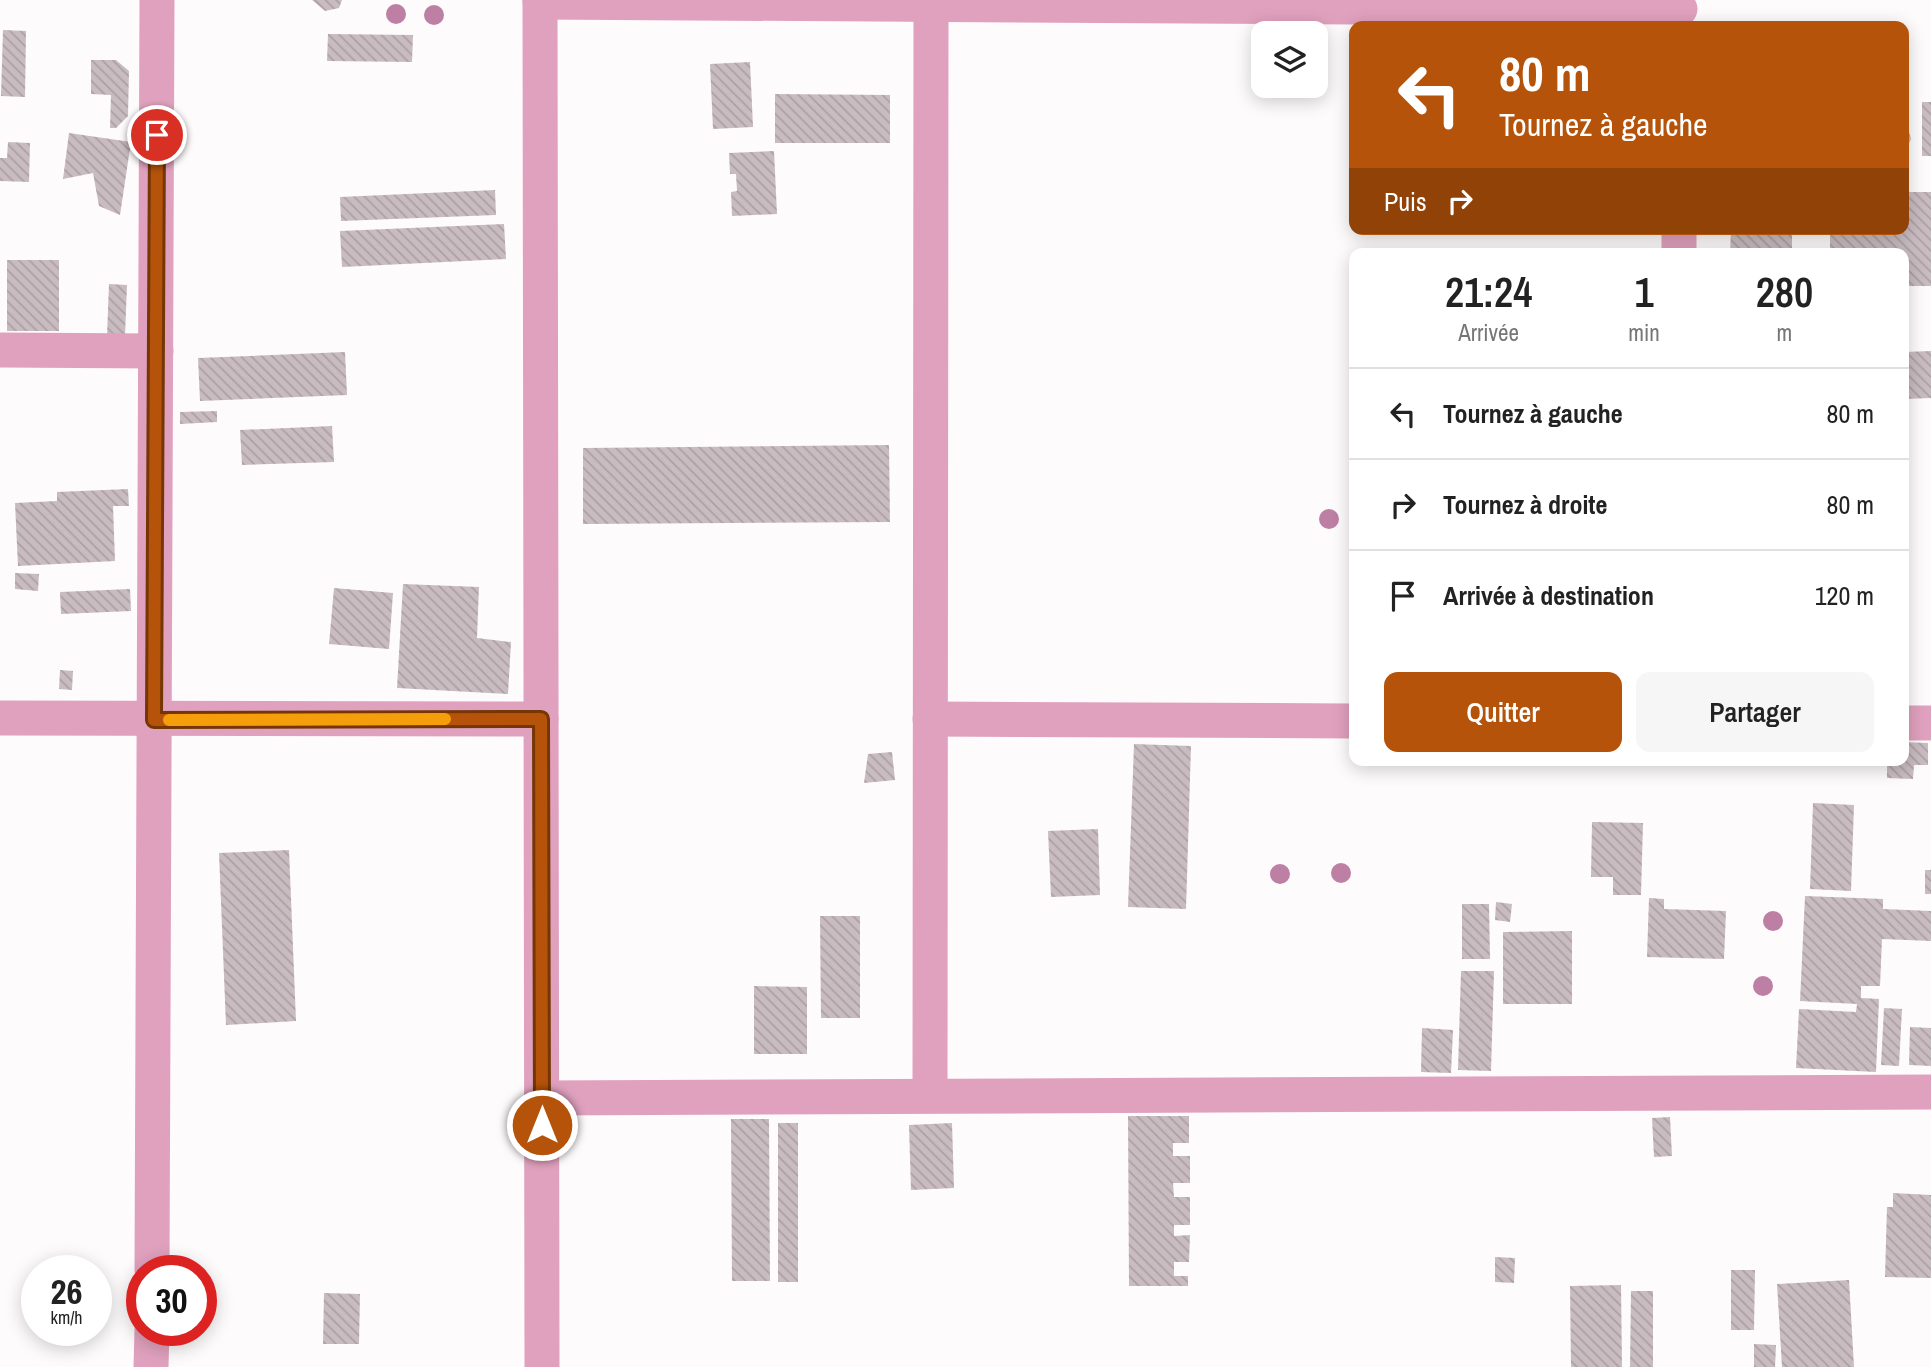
<!DOCTYPE html>
<html lang="fr">
<meta charset="utf-8">
<style>
body{margin:0;font-family:"Archivo Narrow",sans-serif;background:#f6f6f6;color:#222;height:100vh;display:flex;flex-direction:column;font-size:26px;white-space:nowrap}
*{box-sizing:border-box;margin:0}
p{font-size:23px;color:#767676}
.icon{flex:none;width:38px;height:38px;fill:none;stroke:currentColor;stroke-width:2;stroke-linecap:round;stroke-linejoin:round}
.map{position:relative;flex:1;overflow:hidden}
.panel{position:absolute;left:1349px;top:248px;width:560px;height:518px;display:flex;flex-direction:column;background:#fff;border-radius:14px;box-shadow:0 4px 18px #0003}
.panel>*{flex:none}
.guide{position:absolute;left:1349px;top:21px;width:560px;height:214px;border-radius:14px;box-shadow:0 4px 18px #0003;background:#b45309;color:#fff;overflow:hidden}
.fabs{position:absolute;left:1251px;top:21px;display:grid;gap:14px}
.fabs a{display:grid;place-items:center;width:77px;height:77px;border-radius:14px;background:#fff;box-shadow:0 4px 18px #0003;font-size:35px}
.speed{position:absolute;left:21px;top:1255px;display:flex;gap:14px;font-size:35px;font-weight:700;text-align:center}
.speed>*{display:grid;place-content:center;width:91px;height:91px;border-radius:50%;background:#fff;box-shadow:0 4px 18px #0003;line-height:1}
.speed small{font-size:18px;font-weight:400}
.speed .limit{border:10px solid #d22;background:#fff;color:#111}
.pin{position:absolute;display:grid;place-items:center;width:60px;height:60px;color:#fff;margin:-30px;border:4px solid #fff;border-radius:50%;box-shadow:0 2px 7px #0007}
.me{position:absolute;width:77px;margin:-38px;rotate:0deg;stroke-linejoin:round;filter:drop-shadow(0 0 5px #0008)}
.turn{display:flex;align-items:center;gap:24px;height:147px;padding:0 35px;font-size:32px}
.turn .icon{width:91px;height:91px;stroke-width:2.5}
.turn b{display:block;font-size:49px;line-height:60px}
.then{display:flex;align-items:center;height:66px;padding:0 35px;background:#0003;gap:14px;font-size:26px}
.eta{display:flex;justify-content:space-evenly;align-items:center;height:119px;text-align:center}
.eta b{font-size:42px;font-weight:600;line-height:49px}
.button{display:flex;gap:14px;margin-top:auto;padding:14px 35px}
.button a{flex:1;height:80px;border-radius:14px;background:#b45309;color:#fff;font-size:28px;font-weight:600;line-height:80px;text-align:center}
.button a+a{background:#f6f6f6;color:#222}
ul{padding:0;list-style:none}
li{display:flex;align-items:center;gap:21px;height:91px;padding:0 35px;border-top:2px solid #e0e0e0}
li div{flex:1}
li b{display:block;font-size:26px}
li em{font-style:normal}
.map>svg:first-child{display:block}
</style>
<div class="map">
<svg width="1931" height="1367" viewBox="0 0 1931 1367">
<defs>
<pattern id="building-back-hatch" width="6" height="6" patternUnits="userSpaceOnUse" patternTransform="scale(1.75)"><rect width="6" height="6" fill="#c9bcc1"/><path d="M-1 5l2 2M0 0l6 6M5-1l2 2" fill="none" stroke="#aba0a5"/></pattern>
</defs>
<rect width="100%" height="100%" fill="#fefbfc"/>
<g fill="url(#building-back-hatch)">
<path d="M 312,0 L 342,0 L 339,8 L 325,11 Z"/>
<path d="M 3,30 L 26,31 L 25,97 L 1,96 Z"/>
<path d="M 328,34 L 413,35 L 412,62 L 327,61 Z"/>
<path d="M 91,60 L 116,60 L 129,71 L 128,116 L 116,128 L 110,128 L 111,95 L 91,94 Z"/>
<path d="M 750,62 L 753,127 L 713,129 L 710,64 Z"/>
<path d="M 775,94 L 890,95 L 890,143 L 775,143 Z"/>
<rect x="1922" y="102" width="9" height="54"/>
<path d="M 1904,114 L 1911,139 L 1904,155 Z"/>
<path d="M 69,133 L 131,142 L 120,215 L 99,206 L 93,173 L 63,179 Z"/>
<path d="M 8,142 L 30,143 L 29,182 L 0,181 L 0,158 L 7,158 Z"/>
<path d="M 774,151 L 777,214 L 732,216 L 731,192 L 737,191 L 736,174 L 730,174 L 729,153 Z"/>
<path d="M 495,190 L 496,215 L 341,221 L 340,197 Z"/>
<path d="M 1904,192 L 1931,192 L 1931,286 L 1904,286 L 1904,254 L 1830,254 L 1830,229 L 1904,229 Z"/>
<path d="M 504,224 L 506,259 L 342,267 L 340,231 Z"/>
<path d="M 1731,229 L 1792,229 L 1792,254 L 1730,254 Z"/>
<rect x="7" y="260" width="52" height="71"/>
<path d="M 109,284 L 127,285 L 125,336 L 107,336 Z"/>
<path d="M 1931,351 L 1931,398 L 1904,399 L 1904,352 Z"/>
<path d="M 345,352 L 347,395 L 200,401 L 198,358 Z"/>
<path d="M 217,411 L 217,422 L 180,424 L 180,412 Z"/>
<path d="M 332,426 L 334,462 L 242,465 L 240,430 Z"/>
<path d="M 889,445 L 890,522 L 583,524 L 583,448 Z"/>
<path d="M 128,489 L 129,506 L 113,506 L 115,561 L 18,566 L 15,503 L 57,501 L 57,492 Z"/>
<path d="M 15,573 L 39,574 L 38,591 L 15,589 Z"/>
<path d="M 403,584 L 479,587 L 477,638 L 511,642 L 508,694 L 397,688 Z"/>
<path d="M 334,588 L 393,593 L 389,649 L 329,644 Z"/>
<path d="M 130,589 L 131,611 L 61,614 L 60,592 Z"/>
<path d="M 60,670 L 73,671 L 72,690 L 59,689 Z"/>
<path d="M 1904,742 L 1928,743 L 1928,765 L 1914,765 L 1913,779 L 1887,778 L 1887,761 L 1904,761 Z"/>
<path d="M 1134,744 L 1191,746 L 1186,909 L 1128,907 Z"/>
<path d="M 892,752 L 895,780 L 864,783 L 868,754 Z"/>
<path d="M 1813,803 L 1854,805 L 1851,891 L 1810,889 Z"/>
<path d="M 1592,822 L 1643,823 L 1641,895 L 1613,895 L 1613,877 L 1591,877 Z"/>
<path d="M 1098,829 L 1100,895 L 1051,897 L 1048,831 Z"/>
<path d="M 289,850 L 296,1021 L 226,1025 L 219,853 Z"/>
<rect x="1925" y="870" width="6" height="24"/>
<path d="M 1805,896 L 1883,899 L 1883,909 L 1931,911 L 1931,941 L 1882,939 L 1880,986 L 1861,986 L 1861,998 L 1879,999 L 1876,1072 L 1796,1068 L 1799,1009 L 1856,1012 L 1857,1004 L 1800,1001 Z"/>
<path d="M 1649,898 L 1664,899 L 1664,909 L 1726,911 L 1724,959 L 1647,957 Z"/>
<path d="M 1496,902 L 1512,904 L 1510,922 L 1495,920 Z"/>
<path d="M 1462,904 L 1489,904 L 1490,959 L 1462,959 Z"/>
<path d="M 820,916 L 860,916 L 860,1018 L 821,1018 Z"/>
<path d="M 1572,931 L 1572,1004 L 1503,1004 L 1503,932 Z"/>
<path d="M 1461,971 L 1494,971 L 1491,1071 L 1458,1070 Z"/>
<path d="M 754,986 L 807,987 L 807,1054 L 754,1054 Z"/>
<path d="M 1884,1008 L 1902,1009 L 1899,1066 L 1881,1065 Z"/>
<path d="M 1910,1027 L 1931,1028 L 1931,1066 L 1909,1065 Z"/>
<path d="M 1422,1028 L 1453,1030 L 1451,1073 L 1421,1072 Z"/>
<path d="M 1128,1116 L 1189,1116 L 1189,1143 L 1173,1143 L 1173,1156 L 1190,1156 L 1190,1183 L 1173,1183 L 1174,1197 L 1190,1197 L 1190,1225 L 1174,1225 L 1174,1236 L 1190,1235 L 1189,1262 L 1174,1262 L 1174,1276 L 1188,1276 L 1188,1286 L 1129,1286 Z"/>
<path d="M 1670,1117 L 1672,1156 L 1654,1157 L 1652,1118 Z"/>
<path d="M 731,1119 L 769,1119 L 770,1281 L 732,1281 Z"/>
<rect x="778" y="1123" width="20" height="159"/>
<path d="M 952,1123 L 954,1188 L 911,1190 L 909,1125 Z"/>
<path d="M 1893,1193 L 1931,1195 L 1931,1278 L 1885,1277 L 1887,1207 L 1893,1207 Z"/>
<path d="M 1495,1257 L 1515,1258 L 1514,1283 L 1495,1282 Z"/>
<path d="M 1731,1270 L 1755,1270 L 1754,1330 L 1731,1330 Z"/>
<path d="M 1849,1280 L 1854,1367 L 1782,1367 L 1777,1284 Z"/>
<path d="M 1621,1285 L 1622,1367 L 1571,1367 L 1570,1286 Z"/>
<path d="M 1631,1291 L 1653,1291 L 1653,1367 L 1630,1367 Z"/>
<path d="M 324,1293 L 360,1294 L 359,1344 L 323,1344 Z"/>
<path d="M 1754,1344 L 1776,1345 L 1775,1367 L 1754,1367 Z"/>
</g>
<g fill="none" stroke-linecap="round" stroke-linejoin="round">
<g stroke="#e0a1be" stroke-width="35">
<path d="M 540,0 L 542,1367"/>
<path d="M 540,2 L 1680,9"/>
<path d="M 1679,254 L 1679,229"/>
<path d="M 0,350 L 156,351"/>
<path d="M 0,718 L 541,719"/>
<path d="M 930,719 L 1354,721"/>
<path d="M 1904,723 L 1931,723"/>
<path d="M 930,1095 L 931,4"/>
<path d="M 542,1098 L 1931,1092"/>
<path d="M 152,1270 L 157,0"/>
<path d="M 151,1367 L 152,1330"/>
</g>
</g>
<g fill="#bd7fa3">
<circle cx="396" cy="14" r="10"/>
<circle cx="434" cy="15" r="10"/>
<circle cx="1329" cy="519" r="10"/>
<circle cx="1341" cy="873" r="10"/>
<circle cx="1280" cy="874" r="10"/>
<circle cx="1773" cy="921" r="10"/>
<circle cx="1763" cy="986" r="10"/>
</g>
<g fill="none" stroke-linecap="round" stroke-linejoin="round">
<g stroke="#753606" stroke-width="18">
<path id="route" d="M 157,135 L 154,720 L 541,719 L 542,1125"/>
</g>
<use href="#route" stroke="#b45309" stroke-width="12"/>
<path stroke="#f59e0b" stroke-width="12" d="M 169,720 L 445,719"/>
</g>
</svg>
<div class="fabs">
<a><svg class="icon" aria-label="layers" viewBox="0 0 24 24"><path d="M12 4l9 5-9 5-9-5zM3 14l9 5 9-5"/></svg></a>
</div>
<div class="speed"><div>26<small>km/h</small></div><div class="limit">30</div></div>
<div class="pin" style="left:157px;top:135px;background:#d93025"><svg class="icon" aria-label="arrive" viewBox="0 0 24 24"><path d="M6 21V4h12l-3 4 3 4H6"/></svg></div>
<svg class="me" style="left:542px;top:1125px" viewBox="-20 -20 40 40"><circle r="17" fill="#b45309" stroke="#fff" stroke-width="3"/><path d="M0-11L8 9 0 5-8 9z" fill="#fff"/></svg>
<div class="guide">
<div class="turn"><svg class="icon" aria-label="left" viewBox="0 0 24 24"><path d="M17 20v-9H6M10 6l-5 5 5 5"/></svg><div><b>80 m</b>Tournez à gauche</div></div>
<div class="then">Puis<svg class="icon" aria-label="right" viewBox="0 0 24 24"><path d="M7 20v-9h11M14 6l5 5-5 5"/></svg></div>
</div>
<section class="panel">
<div class="eta">
<div><b>21:24</b><p>Arrivée</p></div>
<div><b>1</b><p>min</p></div>
<div><b>280</b><p>m</p></div>
</div>
<ul>
<li><svg class="icon" aria-label="left" viewBox="0 0 24 24"><path d="M17 20v-9H6M10 6l-5 5 5 5"/></svg><div><b>Tournez à gauche</b></div><em>80 m</em></li>
<li><svg class="icon" aria-label="right" viewBox="0 0 24 24"><path d="M7 20v-9h11M14 6l5 5-5 5"/></svg><div><b>Tournez à droite</b></div><em>80 m</em></li>
<li><svg class="icon" aria-label="arrive" viewBox="0 0 24 24"><path d="M6 21V4h12l-3 4 3 4H6"/></svg><div><b>Arrivée à destination</b></div><em>120 m</em></li>
</ul>
<div class="button"><a>Quitter</a><a>Partager</a></div>
</section>
</div>
